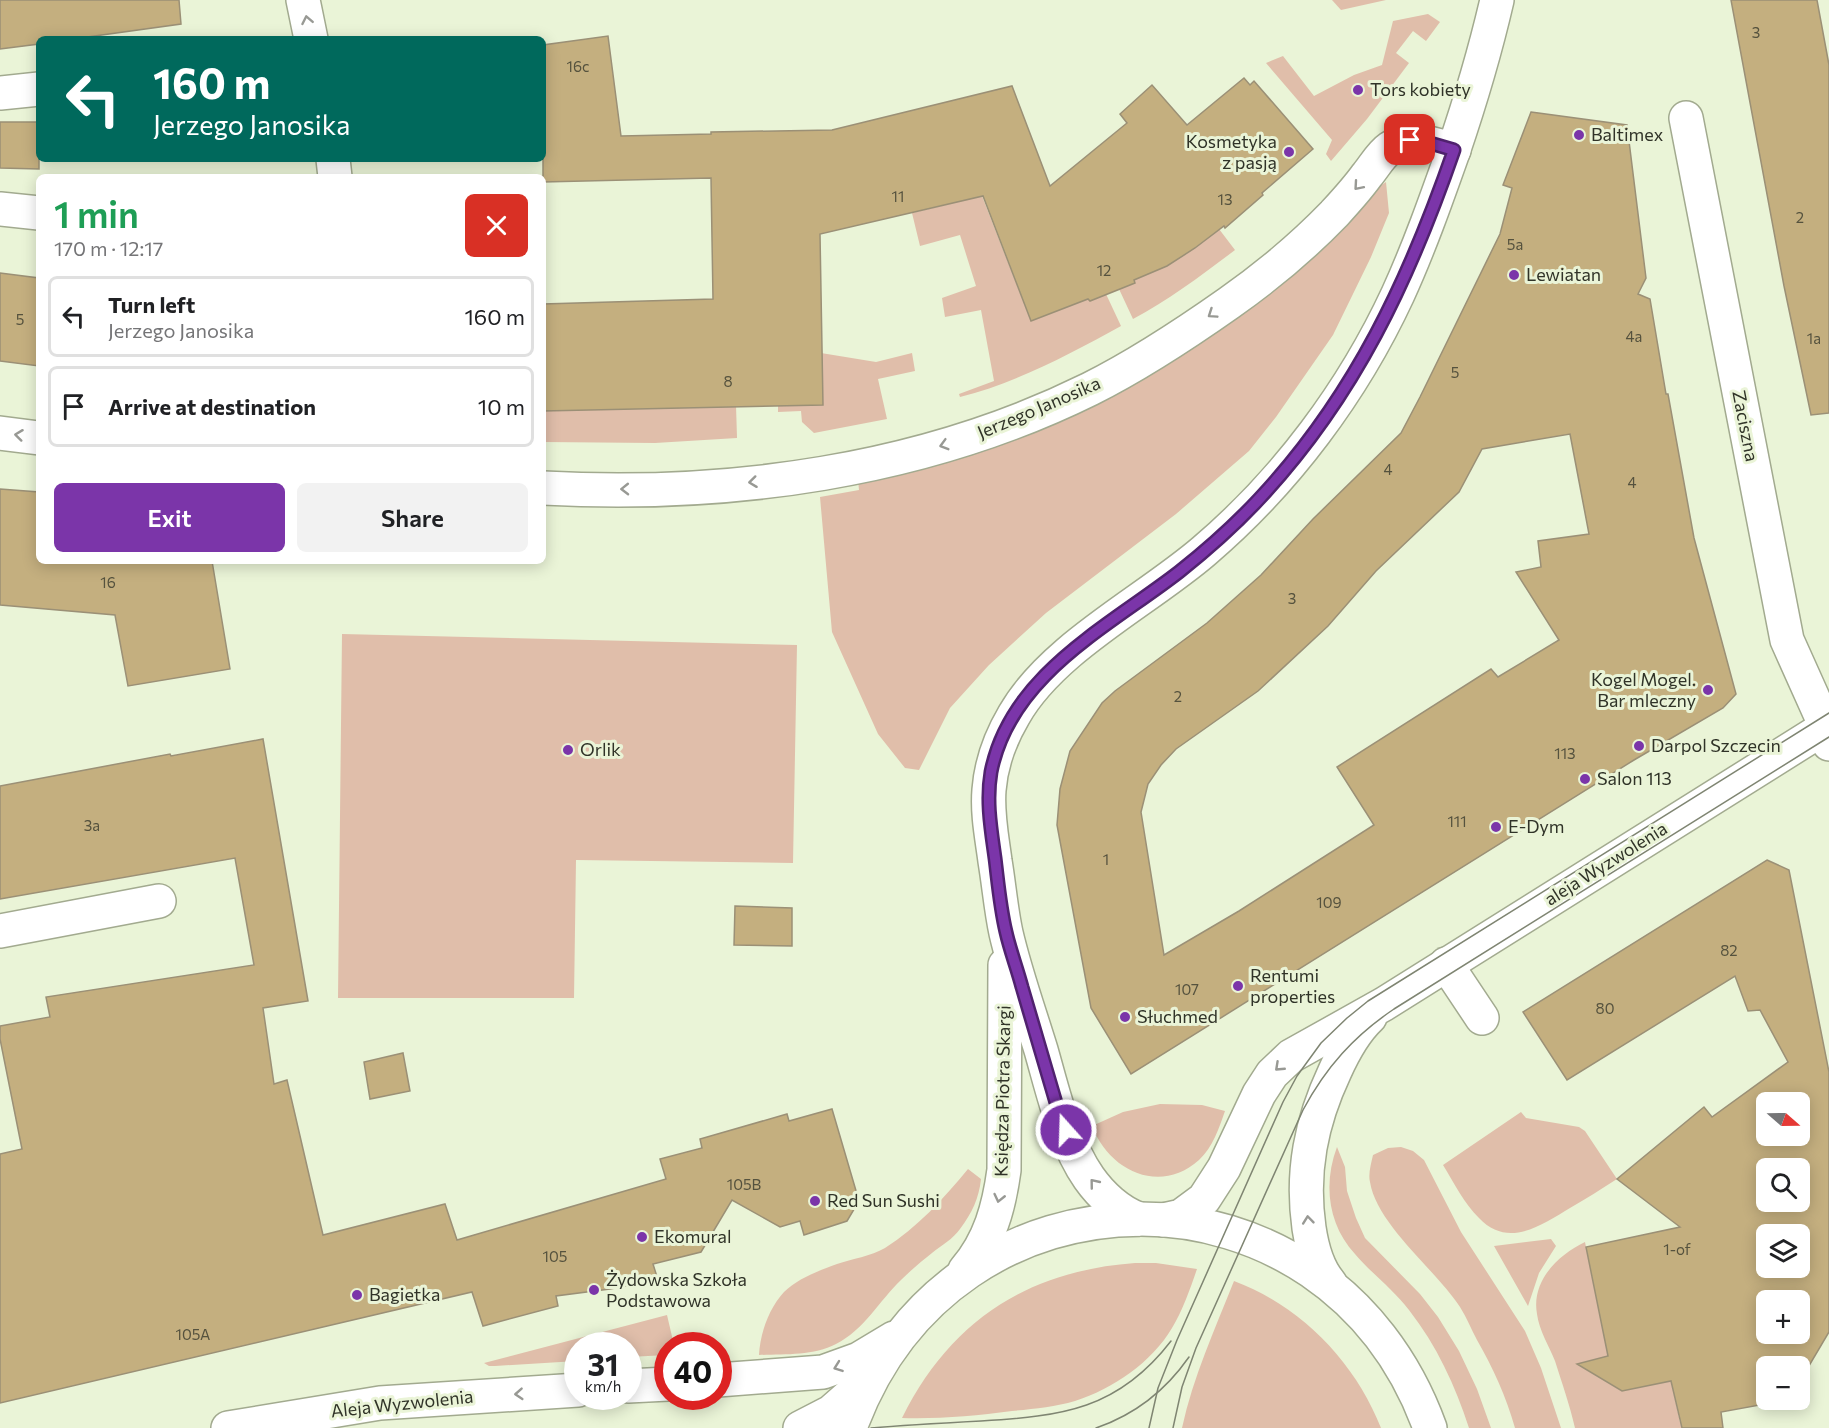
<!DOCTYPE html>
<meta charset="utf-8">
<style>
body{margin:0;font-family:Commissioner,sans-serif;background:#f2f2f2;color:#202124;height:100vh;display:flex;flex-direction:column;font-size:22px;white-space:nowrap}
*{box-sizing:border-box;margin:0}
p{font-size:20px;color:#757577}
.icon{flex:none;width:33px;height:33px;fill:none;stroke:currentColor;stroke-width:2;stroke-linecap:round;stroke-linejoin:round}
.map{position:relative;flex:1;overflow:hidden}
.panel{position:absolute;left:36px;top:174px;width:510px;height:390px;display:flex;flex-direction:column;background:#fff;border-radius:9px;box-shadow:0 3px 15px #0003}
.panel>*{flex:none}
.hud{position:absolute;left:36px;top:36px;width:510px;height:126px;border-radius:9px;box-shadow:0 3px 15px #0003;background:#00695c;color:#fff;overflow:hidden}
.needle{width:39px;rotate:110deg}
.buttons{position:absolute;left:1756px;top:1092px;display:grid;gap:12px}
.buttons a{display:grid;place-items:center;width:54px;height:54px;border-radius:9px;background:#fff;box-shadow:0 3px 15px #0003;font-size:30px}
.speed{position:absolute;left:564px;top:1332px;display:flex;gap:12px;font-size:30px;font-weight:700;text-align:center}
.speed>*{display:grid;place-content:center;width:78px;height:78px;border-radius:50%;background:#fff;box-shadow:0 3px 15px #0003;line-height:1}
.speed small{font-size:15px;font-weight:400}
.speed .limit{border:9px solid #d22;background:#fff;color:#111}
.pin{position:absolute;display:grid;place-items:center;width:51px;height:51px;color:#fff;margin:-26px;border-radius:12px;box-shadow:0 3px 9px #0006}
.me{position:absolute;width:66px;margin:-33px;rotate:340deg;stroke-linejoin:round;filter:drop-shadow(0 0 4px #0008)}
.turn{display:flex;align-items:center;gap:21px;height:126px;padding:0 18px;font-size:27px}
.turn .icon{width:78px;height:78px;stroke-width:2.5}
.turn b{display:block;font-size:42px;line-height:51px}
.round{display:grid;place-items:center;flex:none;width:63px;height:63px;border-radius:9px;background:#f2f2f2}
.summary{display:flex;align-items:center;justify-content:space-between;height:102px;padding:0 18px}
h1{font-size:36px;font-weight:600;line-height:45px;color:#1e9e55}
.cta{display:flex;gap:12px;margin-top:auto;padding:12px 18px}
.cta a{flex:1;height:69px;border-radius:9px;background:#7b35a9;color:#fff;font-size:24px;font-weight:600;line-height:69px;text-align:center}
.cta a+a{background:#f2f2f2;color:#202124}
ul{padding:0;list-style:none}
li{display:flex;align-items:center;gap:18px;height:81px;margin:0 12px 9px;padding:0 6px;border:3px solid #e0e0e0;border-radius:9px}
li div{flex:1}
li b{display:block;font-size:22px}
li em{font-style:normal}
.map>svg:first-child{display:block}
</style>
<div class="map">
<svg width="1829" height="1428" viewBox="0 0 1829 1428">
<rect width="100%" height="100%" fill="#eaf4d7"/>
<g fill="#e0beaa">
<path d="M 1332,0 L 1386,0 L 1341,10 Z"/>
<path d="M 1428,14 L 1440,22 L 1426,41 L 1413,31 L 1396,53 L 1409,63 L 1367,119 L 1331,161 L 1326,154 L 1332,140 L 1266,63 L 1283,56 L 1314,96 L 1354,75 L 1382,65 L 1393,21 Z"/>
<path d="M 1386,182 L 1389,213 L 1371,257 L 1333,335 L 1276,417 L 1249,451 L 1176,514 L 1046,613 L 989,665 L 950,708 L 919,770 L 905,768 L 878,734 L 832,632 L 820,497 L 859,490 L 858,480 L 1000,439 Z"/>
<path d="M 982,196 L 1031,321 L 1088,299 L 1090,301 L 1106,294 L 1121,326 C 1070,354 1016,383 960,397 L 959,394 L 994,381 L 981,310 L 945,317 L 942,298 L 976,286 L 960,235 L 920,246 L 912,213 Z"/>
<path d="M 1219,229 L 1235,250 C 1202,275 1169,300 1133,319 L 1119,289 L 1135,283 L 1134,280 Z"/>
<path d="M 821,353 L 876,362 L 912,353 L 915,371 L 878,379 L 887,419 L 814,433 L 802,422 L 801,411 L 778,412 L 778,406 Z"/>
<path d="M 736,406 L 737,438 L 655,443 L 543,442 L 543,411 Z"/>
<path d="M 342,634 L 797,645 L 793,863 L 576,860 L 574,998 L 338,998 Z"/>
<path d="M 1160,1104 L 1202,1105 L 1225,1111 C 1219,1128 1213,1147 1199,1160 C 1160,1195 1109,1171 1092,1126 L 1123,1112 Z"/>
<path d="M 1521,1112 L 1526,1118 L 1579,1127 L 1585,1131 L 1617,1179 C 1601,1189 1586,1199 1570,1208 C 1542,1225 1508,1249 1479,1218 C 1464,1203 1454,1183 1443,1165 Z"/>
<path d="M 1337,1147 L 1345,1167 L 1347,1191 L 1356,1218 L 1365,1238 L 1420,1294 L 1438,1317 L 1459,1351 L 1477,1389 L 1491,1428 L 1469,1428 C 1455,1385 1437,1346 1409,1310 C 1393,1289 1372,1274 1355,1254 C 1328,1225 1323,1184 1337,1147 Z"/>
<path d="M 1401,1147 L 1413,1151 L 1424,1160 L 1461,1232 L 1525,1331 L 1541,1368 L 1561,1428 L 1515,1428 C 1506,1396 1493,1368 1477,1340 C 1471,1329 1467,1318 1460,1307 C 1435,1269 1377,1225 1370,1182 C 1368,1174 1371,1164 1373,1155 L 1388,1148 Z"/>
<path d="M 968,1169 L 981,1179 C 979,1198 972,1213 960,1229 C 953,1239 942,1245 932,1253 C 922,1261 911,1270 901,1280 C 879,1301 864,1330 836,1344 C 813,1356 784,1354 759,1355 C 760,1334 769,1308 784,1292 C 797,1279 820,1270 837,1264 C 852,1259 871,1256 885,1248 C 917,1228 944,1198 968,1169 Z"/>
<path d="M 1551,1239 L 1556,1246 L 1539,1273 L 1528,1306 L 1494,1246 Z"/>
<path d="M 1585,1242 L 1594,1287 L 1611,1356 L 1577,1364 L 1622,1391 L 1671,1381 L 1680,1422 L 1690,1428 L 1575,1428 C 1570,1406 1562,1383 1555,1361 C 1549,1346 1539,1330 1537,1314 C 1531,1281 1558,1255 1585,1242 Z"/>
<path d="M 1135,1263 L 1156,1263 L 1197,1269 C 1190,1289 1183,1310 1172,1328 C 1152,1362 1113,1389 1075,1401 C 1055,1407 1033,1409 1012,1411 C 975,1416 939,1419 902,1418 C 950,1321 1027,1271 1135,1263 Z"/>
<path d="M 1234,1281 C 1301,1306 1355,1362 1381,1428 L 1182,1428 C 1193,1377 1215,1329 1234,1281 Z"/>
<path d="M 667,1315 L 674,1345 L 668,1346 L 667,1355 L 629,1357 L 628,1346 L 578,1346 L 577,1361 L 495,1366 L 489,1366 L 484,1363 Z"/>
</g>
<g fill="#c4af7f" stroke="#9b9076" stroke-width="1.5" fill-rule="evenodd">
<path d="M 0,0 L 179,0 L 181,24 L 73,39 L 39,39 L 39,44 L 0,49 Z"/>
<path d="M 1731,0 L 1817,0 L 1829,65 L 1829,413 L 1811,415 L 1784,286 Z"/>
<path d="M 608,36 L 621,136 L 711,134 L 711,132 L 832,130 L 1012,86 L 1050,186 L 1127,123 L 1120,114 L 1152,85 L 1187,125 L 1244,78 L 1250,85 L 1254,81 L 1313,149 L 1262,193 L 1263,195 L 1225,228 L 1224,226 L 1195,248 L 1167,266 L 1134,280 L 1135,283 L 1090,301 L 1088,299 L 1031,321 L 983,196 L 820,234 L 823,405 L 543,411 L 543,304 L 713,299 L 711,178 L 543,182 L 543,45 Z"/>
<path d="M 1531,112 L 1627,125 L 1646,278 L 1638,294 L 1650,299 L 1666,394 L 1668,394 L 1694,538 L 1736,694 L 1723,708 L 1634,760 L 1131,1074 L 1091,1008 L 1057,825 L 1060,789 L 1070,751 L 1102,703 L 1115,691 L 1207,623 L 1261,575 L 1313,519 L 1401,433 L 1420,397 L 1500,234 L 1512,188 L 1503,185 ZM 1570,434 L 1589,534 L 1538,541 L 1541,567 L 1516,572 L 1559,640 L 1498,677 L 1491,669 L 1337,767 L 1374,825 L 1239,911 L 1164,955 L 1141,812 L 1148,784 L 1161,765 L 1176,749 L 1258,691 L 1328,626 L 1376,571 L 1459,492 L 1482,449 Z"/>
<path d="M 0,122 L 39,122 L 39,169 L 0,168 Z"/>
<path d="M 0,273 L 39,278 L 39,366 L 0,361 Z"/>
<path d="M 0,489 L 39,492 L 39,561 L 212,561 L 230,669 L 128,686 L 115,615 L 0,605 Z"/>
<path d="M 263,739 L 308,1001 L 263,1008 L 274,1084 L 287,1080 L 323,1235 L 445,1204 L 457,1240 L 666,1179 L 660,1159 L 702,1148 L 700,1139 L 787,1114 L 789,1121 L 832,1109 L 859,1201 L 847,1221 L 804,1235 L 800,1221 L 780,1227 L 732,1200 L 701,1252 L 653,1264 L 658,1280 L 610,1289 L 556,1296 L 558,1306 L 483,1326 L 472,1292 L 0,1403 L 0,1154 L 22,1149 L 0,1039 L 0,1026 L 50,1017 L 46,997 L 254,965 L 235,858 L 0,899 L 0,786 L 170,754 L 171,756 Z"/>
<path d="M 1767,860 L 1789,870 L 1829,1072 L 1829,1332 L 1800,1381 L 1800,1366 L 1767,1366 L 1767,1400 L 1787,1400 L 1721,1412 L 1723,1428 L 1682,1428 L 1671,1381 L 1622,1391 L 1577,1364 L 1608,1356 L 1586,1247 L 1680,1227 L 1617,1179 L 1704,1107 L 1712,1117 L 1788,1062 L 1760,1010 L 1748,1011 L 1735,976 L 1567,1080 L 1523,1012 ZM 1767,1102 L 1800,1102 L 1800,1136 L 1767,1136 ZM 1767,1168 L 1800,1168 L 1800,1202 L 1767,1202 ZM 1767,1234 L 1800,1234 L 1800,1268 L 1767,1268 ZM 1767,1300 L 1800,1300 L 1800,1334 L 1767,1334 Z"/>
<path d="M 735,906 L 792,908 L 792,946 L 734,945 Z"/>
<path d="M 403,1053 L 410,1091 L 370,1099 L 364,1062 Z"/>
</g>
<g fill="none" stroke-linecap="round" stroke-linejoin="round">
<g stroke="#a2aa8f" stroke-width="36">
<g id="minor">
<path d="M 303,0 L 311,39"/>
<path d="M 0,93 L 39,89"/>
<path d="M 1686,118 L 1787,640 L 1826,727 L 1829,744"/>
<path d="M 333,159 L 335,177"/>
<path d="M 0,209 L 39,213"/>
<path d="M 0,433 L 39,438"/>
<path d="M 543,488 C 728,498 922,472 1090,389 C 1138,365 1185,334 1229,303 C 1266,277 1302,247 1334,214 C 1345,202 1357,189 1367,175 C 1374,167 1380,155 1390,148 C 1410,135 1432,143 1454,150"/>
<path d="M 0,931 L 159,901"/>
<path d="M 1446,964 L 1482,1018"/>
<path d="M 1139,1219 C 1119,1212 1101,1195 1089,1178 C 1064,1142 1053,1092 1041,1050 C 1029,1011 1015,972 1006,933 C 1001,910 999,885 995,861 C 992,838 987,814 989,790 C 991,764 1001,737 1014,715 C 1052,648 1146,601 1204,551 C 1286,481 1353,391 1398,294 C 1419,248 1436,200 1453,152 C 1470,102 1485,52 1497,0"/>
<path d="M 1163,1220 L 1181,1216 L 1204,1199 L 1224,1168 L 1259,1094 L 1272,1074 L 1291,1056 L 1384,1004 L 1829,725"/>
<path d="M 965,1270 C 990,1241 999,1207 1004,1170 L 1005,965"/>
<path d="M 1330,1283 C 1317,1268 1312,1248 1309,1228 C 1301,1172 1311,1122 1335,1071 C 1344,1051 1354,1032 1370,1017"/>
<path d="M 718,1380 L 823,1372 L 859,1359 L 894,1338"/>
<path d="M 628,1386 L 668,1384"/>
<path d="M 228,1428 L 380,1403 L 578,1390"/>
<path d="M 800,1428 L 831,1412 L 864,1383"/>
<path d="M 850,1428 C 951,1150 1329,1149 1430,1428"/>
</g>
</g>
<use href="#minor" stroke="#fff" stroke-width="33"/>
<g stroke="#7f8572" stroke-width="1.5">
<path d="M 871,1428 C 907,1425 944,1423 981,1421 C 1062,1416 1118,1410 1171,1341"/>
<path d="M 1096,1428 C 1134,1415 1166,1390 1189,1357"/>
<path d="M 1149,1428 L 1158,1388 L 1177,1340 L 1283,1102 L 1297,1076 L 1321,1043 L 1347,1018 L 1368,1001 L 1829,713"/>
<path d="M 1173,1428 L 1182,1387 L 1196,1348 L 1303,1110 C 1326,1067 1354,1036 1394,1009 L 1829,737"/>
</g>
</g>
<defs><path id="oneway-chevron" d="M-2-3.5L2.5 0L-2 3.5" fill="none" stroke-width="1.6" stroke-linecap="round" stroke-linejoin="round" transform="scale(1.5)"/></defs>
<g stroke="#989994">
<use href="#oneway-chevron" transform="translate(307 20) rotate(-101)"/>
<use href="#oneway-chevron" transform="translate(1358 186) rotate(131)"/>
<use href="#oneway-chevron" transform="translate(1212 314) rotate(146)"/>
<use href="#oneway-chevron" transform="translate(19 435) rotate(-173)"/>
<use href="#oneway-chevron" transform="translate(944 445) rotate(164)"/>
<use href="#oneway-chevron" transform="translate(753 482) rotate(173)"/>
<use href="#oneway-chevron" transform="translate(625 489) rotate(179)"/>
<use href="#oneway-chevron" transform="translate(1279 1067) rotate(137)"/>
<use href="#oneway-chevron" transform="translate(1094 1183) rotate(-129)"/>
<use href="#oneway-chevron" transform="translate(999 1198) rotate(103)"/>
<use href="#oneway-chevron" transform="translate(1308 1220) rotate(-96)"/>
<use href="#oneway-chevron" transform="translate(838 1367) rotate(160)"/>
<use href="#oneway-chevron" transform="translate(519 1394) rotate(176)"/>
</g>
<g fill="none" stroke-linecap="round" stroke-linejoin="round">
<g stroke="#50226e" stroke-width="15">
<path id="route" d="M 1066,1130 L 1059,1113 C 1047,1071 1034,1029 1022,987 C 1017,968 1010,950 1006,932 C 1000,907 998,882 995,858 C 991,829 986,801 991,772 C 1010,675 1108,627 1179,572 C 1208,549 1235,525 1260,498 C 1355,396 1409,280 1454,150 L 1430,143 L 1410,140"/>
</g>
<use href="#route" stroke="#7b35a9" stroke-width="10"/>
</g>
<g fill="#7b35a9" stroke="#eaf4d7" stroke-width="2">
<circle cx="1358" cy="90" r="6"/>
<circle cx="1579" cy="135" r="6"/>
<circle cx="1289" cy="152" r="6"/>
<circle cx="1514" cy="275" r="6"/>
<circle cx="1708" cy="690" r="6"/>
<circle cx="1639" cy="746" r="6"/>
<circle cx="568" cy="750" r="6"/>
<circle cx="1585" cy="779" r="6"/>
<circle cx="1496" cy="827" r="6"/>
<circle cx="1238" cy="986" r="6"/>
<circle cx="1125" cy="1017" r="6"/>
<circle cx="815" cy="1201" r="6"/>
<circle cx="642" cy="1237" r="6"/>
<circle cx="594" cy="1290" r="6"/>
<circle cx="357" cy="1295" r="6"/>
</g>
<g text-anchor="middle" stroke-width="6" stroke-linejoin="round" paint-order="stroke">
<g font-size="15" fill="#55523e">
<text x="1756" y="38">3</text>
<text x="578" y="72">16c</text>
<text x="898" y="202">11</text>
<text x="1225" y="205">13</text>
<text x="1800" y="223">2</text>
<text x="1515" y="250">5a</text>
<text x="1104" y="276">12</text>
<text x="20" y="325">5</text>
<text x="1634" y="342">4a</text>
<text x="1814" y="344">1a</text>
<text x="1455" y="378">5</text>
<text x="728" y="387">8</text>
<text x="1388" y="475">4</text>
<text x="1632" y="488">4</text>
<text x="108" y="588">16</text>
<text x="1292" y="604">3</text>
<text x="1178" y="702">2</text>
<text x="1565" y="759">113</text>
<text x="1457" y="827">111</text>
<text x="92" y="831">3a</text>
<text x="1106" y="865">1</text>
<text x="1329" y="908">109</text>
<text x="1729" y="956">82</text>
<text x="1187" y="995">107</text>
<text x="1605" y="1014">80</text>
<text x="744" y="1190">105B</text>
<text x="1677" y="1255">1-of</text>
<text x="555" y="1262">105</text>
<text x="193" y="1340">105A</text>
</g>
<g font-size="18" fill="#303328" stroke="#eaf4d7" text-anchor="start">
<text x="1370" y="96">Tors kobiety</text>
<text x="1591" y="141">Baltimex</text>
<text x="1277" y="148" text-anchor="end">Kosmetyka<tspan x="1277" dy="21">z pasją</tspan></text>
<text x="1526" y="281">Lewiatan</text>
<text x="1696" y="686" text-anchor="end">Kogel Mogel.<tspan x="1696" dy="21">Bar mleczny</tspan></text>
<text x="1651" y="752">Darpol Szczecin</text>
<text x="580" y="756">Orlik</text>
<text x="1597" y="785">Salon 113</text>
<text x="1508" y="833">E-Dym</text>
<text x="1250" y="982">Rentumi<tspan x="1250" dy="21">properties</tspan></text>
<text x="1137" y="1023">Słuchmed</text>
<text x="827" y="1207">Red Sun Sushi</text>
<text x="654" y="1243">Ekomural</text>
<text x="606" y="1286">Żydowska Szkoła<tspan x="606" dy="21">Podstawowa</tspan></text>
<text x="369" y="1301">Bagietka</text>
</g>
<g font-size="18" fill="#303328" stroke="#eaf4d7">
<text transform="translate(1039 408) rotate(-23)" y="6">Jerzego Janosika</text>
<text transform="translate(1745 426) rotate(79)" y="6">Zaciszna</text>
<text transform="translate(1606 864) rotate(-32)" y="6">aleja Wyzwolenia</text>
<text transform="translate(1003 1091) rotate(-89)" y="6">Księdza Piotra Skargi</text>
<text transform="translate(402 1404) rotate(-6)" y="6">Aleja Wyzwolenia</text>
</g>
</g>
</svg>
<div class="buttons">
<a><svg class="needle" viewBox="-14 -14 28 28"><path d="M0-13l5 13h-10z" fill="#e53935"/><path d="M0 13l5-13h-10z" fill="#757577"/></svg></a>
<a><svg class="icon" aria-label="search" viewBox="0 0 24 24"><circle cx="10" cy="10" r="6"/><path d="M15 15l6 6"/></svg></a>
<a><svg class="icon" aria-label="layers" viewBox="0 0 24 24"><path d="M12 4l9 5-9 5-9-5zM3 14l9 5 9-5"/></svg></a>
<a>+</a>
<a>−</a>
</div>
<div class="speed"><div>31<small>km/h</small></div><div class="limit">40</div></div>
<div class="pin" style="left:1410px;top:140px;background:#d93025"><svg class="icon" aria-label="arrive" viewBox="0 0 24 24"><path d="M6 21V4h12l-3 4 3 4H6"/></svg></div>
<svg class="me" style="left:1066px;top:1130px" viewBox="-20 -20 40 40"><circle r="17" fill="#7b35a9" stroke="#fff" stroke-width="3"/><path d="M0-11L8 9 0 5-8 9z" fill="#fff"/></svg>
<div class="hud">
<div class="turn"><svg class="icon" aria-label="left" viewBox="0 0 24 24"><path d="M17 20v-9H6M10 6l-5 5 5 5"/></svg><div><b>160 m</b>Jerzego Janosika</div></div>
</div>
<section class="panel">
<div class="summary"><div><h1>1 min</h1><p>170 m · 12:17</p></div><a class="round" style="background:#d93025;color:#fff"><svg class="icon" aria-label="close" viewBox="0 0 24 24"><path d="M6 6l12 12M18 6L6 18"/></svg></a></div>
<ul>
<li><svg class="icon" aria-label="left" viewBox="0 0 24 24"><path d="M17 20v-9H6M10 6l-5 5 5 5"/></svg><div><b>Turn left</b><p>Jerzego Janosika</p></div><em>160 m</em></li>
<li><svg class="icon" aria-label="arrive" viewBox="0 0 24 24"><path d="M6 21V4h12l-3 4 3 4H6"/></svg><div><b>Arrive at destination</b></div><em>10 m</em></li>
</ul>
<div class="cta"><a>Exit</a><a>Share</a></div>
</section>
</div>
